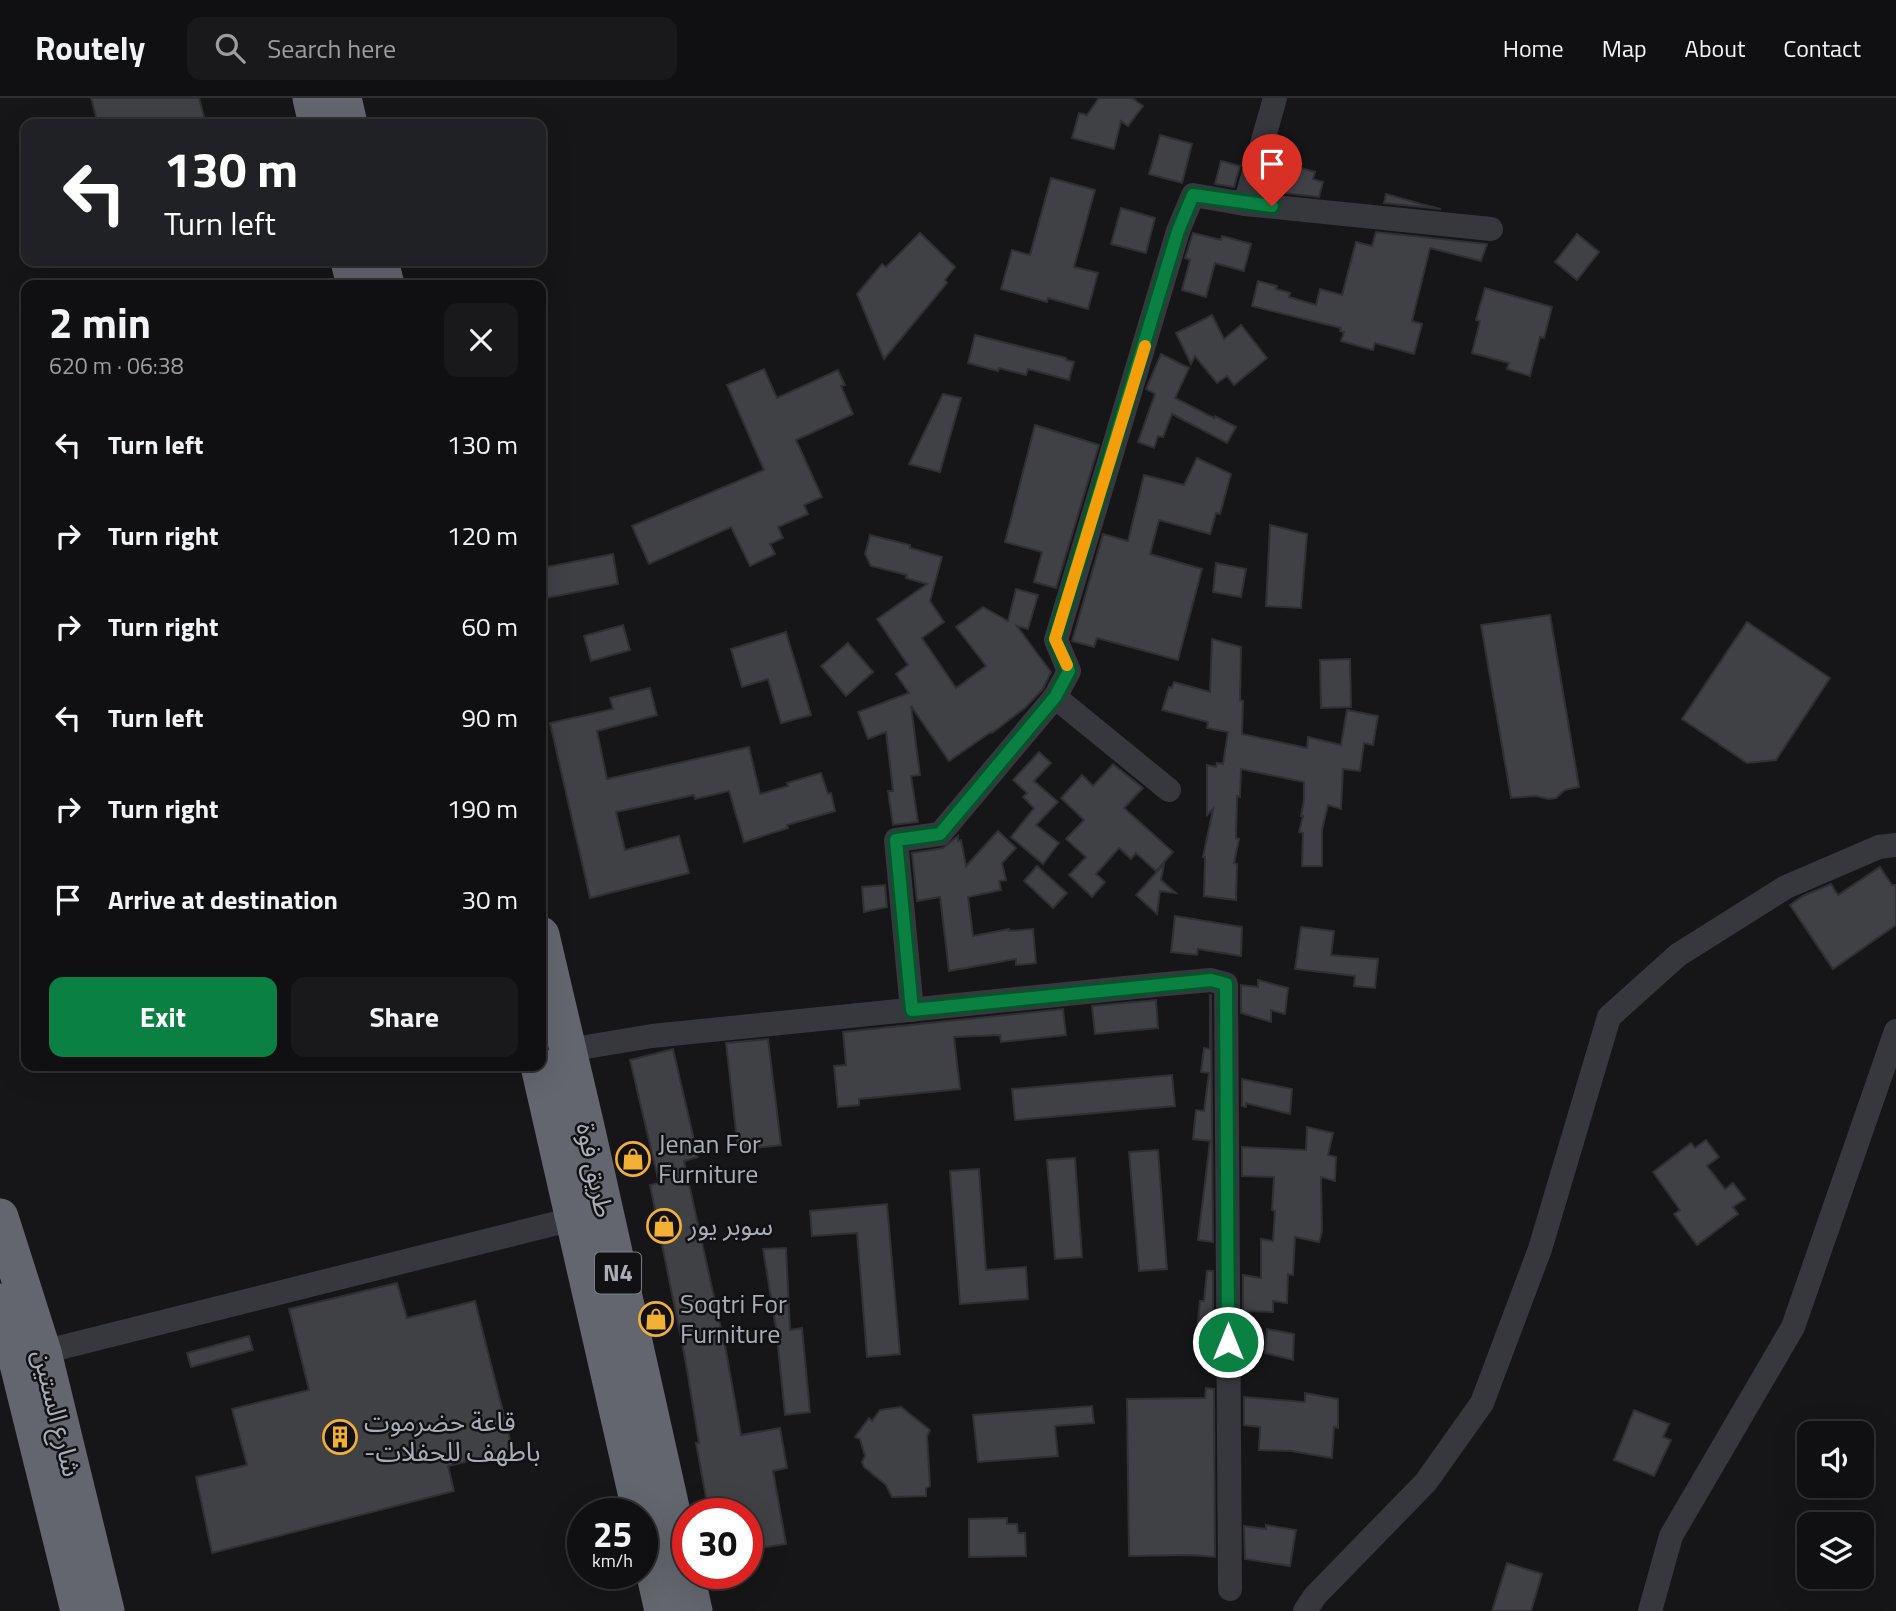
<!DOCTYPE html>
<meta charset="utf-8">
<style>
body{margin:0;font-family:"Titillium Web","Noto Sans Arabic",sans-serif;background:#19191b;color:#f1f3f6;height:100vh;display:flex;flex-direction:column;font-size:26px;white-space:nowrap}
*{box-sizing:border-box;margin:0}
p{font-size:23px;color:#9c9d9f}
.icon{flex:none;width:38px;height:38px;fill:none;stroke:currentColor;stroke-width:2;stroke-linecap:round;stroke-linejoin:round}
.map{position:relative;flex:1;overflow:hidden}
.sheet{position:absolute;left:21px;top:182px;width:525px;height:791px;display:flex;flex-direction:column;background:#101012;border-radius:14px;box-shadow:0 7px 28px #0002,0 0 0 2px #303032}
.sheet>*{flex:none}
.hud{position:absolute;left:21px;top:21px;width:525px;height:147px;border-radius:14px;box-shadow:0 7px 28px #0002,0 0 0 2px #303032;background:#202124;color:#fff;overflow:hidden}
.tools{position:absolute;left:1797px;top:1323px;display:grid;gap:14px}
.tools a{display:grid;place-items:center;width:77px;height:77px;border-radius:14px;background:#101012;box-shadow:0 7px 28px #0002,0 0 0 2px #303032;font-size:35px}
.speed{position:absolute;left:567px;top:1400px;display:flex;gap:14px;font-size:35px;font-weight:700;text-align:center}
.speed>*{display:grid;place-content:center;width:91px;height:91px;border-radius:50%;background:#101012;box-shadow:0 7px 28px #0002,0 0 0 2px #303032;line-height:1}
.speed small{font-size:18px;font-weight:400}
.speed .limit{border:10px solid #d22;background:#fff;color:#111}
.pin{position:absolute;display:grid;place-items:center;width:60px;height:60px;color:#fff;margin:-72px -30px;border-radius:50% 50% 50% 0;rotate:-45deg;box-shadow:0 0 7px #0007}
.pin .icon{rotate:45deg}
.me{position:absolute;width:77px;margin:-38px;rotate:0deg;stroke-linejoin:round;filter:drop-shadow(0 0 5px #0008)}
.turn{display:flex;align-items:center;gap:24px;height:147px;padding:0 28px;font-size:32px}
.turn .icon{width:91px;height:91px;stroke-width:2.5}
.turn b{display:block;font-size:49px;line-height:60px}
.round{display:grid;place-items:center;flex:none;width:74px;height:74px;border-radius:14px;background:#19191b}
.summary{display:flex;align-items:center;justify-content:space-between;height:119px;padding:0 28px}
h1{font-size:42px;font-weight:700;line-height:52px}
.button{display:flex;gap:14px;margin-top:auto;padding:14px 28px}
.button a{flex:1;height:80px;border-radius:14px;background:#0b8043;color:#fff;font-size:28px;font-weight:700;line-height:80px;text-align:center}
.button a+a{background:#19191b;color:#f1f3f6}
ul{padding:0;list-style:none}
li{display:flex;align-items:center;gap:21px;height:91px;padding:0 28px}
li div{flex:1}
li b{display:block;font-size:26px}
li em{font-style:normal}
header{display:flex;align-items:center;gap:42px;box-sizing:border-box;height:98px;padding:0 35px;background:#101012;border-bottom:2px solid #303032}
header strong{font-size:33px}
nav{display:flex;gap:38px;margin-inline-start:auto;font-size:24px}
.search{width:490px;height:63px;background:#19191b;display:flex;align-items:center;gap:18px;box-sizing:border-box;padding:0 24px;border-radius:14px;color:#9c9d9f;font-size:26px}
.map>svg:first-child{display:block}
</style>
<header>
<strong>Routely</strong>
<div class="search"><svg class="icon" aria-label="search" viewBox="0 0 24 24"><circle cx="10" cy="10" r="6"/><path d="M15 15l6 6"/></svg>Search here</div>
<nav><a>Home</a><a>Map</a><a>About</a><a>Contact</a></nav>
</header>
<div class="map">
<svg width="1896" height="1513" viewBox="0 0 1896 1513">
<rect width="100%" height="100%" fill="#161618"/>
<g fill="#404145" stroke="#303034" stroke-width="2">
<path d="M 91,0 L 199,0 L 206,26 L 98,26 Z"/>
<path d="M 1099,0 L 1132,0 L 1143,8 L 1128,28 L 1121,23 L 1114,51 L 1072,40 L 1079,15 L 1087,17 Z"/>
<path d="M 1160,37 L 1192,46 L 1182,85 L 1149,76 Z"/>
<path d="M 1221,63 L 1240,68 L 1234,89 L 1215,86 Z"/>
<path d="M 1283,65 L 1315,74 L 1313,81 L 1323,84 L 1319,99 L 1275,94 Z"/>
<path d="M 1051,80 L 1095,92 L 1074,169 L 1098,175 L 1088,211 L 1048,200 L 1047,204 L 1001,191 L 1012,152 L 1030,157 Z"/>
<path d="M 1386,96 L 1421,106 L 1441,111 L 1384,105 Z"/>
<path d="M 1121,110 L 1155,120 L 1146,155 L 1111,146 Z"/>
<path d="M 1376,134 L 1487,146 L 1481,163 L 1430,150 L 1412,223 L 1422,226 L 1414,256 L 1375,245 L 1373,252 L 1341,243 L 1344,234 L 1340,233 L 1341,230 L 1252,208 L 1258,183 L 1277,188 L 1276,191 L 1290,195 L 1289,199 L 1316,207 L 1320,191 L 1342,197 L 1356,144 L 1372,148 Z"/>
<path d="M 920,135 L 955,169 L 945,182 L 947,185 L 884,261 L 857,196 L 882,166 L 886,169 Z"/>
<path d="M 1193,135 L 1221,142 L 1222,138 L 1251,146 L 1244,173 L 1215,165 L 1206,199 L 1182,192 L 1190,162 L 1185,160 Z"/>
<path d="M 1577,136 L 1599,154 L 1577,182 L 1555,164 Z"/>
<path d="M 1485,190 L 1552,209 L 1544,240 L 1540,239 L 1530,278 L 1507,271 L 1509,265 L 1472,255 L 1480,223 L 1476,222 Z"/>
<path d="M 1212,217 L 1224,241 L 1241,227 L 1267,260 L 1234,287 L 1227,278 L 1217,285 L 1195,258 L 1191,266 L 1176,235 Z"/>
<path d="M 975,237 L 1066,260 L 1066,262 L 1074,264 L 1069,282 L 1028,271 L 1026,277 L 999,270 L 998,273 L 968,265 Z"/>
<path d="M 1161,256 L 1189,270 L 1175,300 L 1214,320 L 1215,318 L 1236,329 L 1227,345 L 1172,316 L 1163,339 L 1158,338 L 1154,350 L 1138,344 L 1155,296 L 1146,291 Z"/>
<path d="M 764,271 L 777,300 L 838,272 L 845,287 L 841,288 L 853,316 L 796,342 L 822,399 L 804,407 L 808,416 L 778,429 L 783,440 L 770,446 L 775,456 L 750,468 L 731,429 L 649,466 L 632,428 L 764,372 L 727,287 Z"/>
<path d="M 943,296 L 961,300 L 940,374 L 909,366 Z"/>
<path d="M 1035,327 L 1099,347 L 1056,490 L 1034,484 L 1042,454 L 1005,444 Z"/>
<path d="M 1197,360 L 1231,376 L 1220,416 L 1216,415 L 1210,436 L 1159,422 L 1150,456 L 1202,471 L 1178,562 L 1097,540 L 1094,549 L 1072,543 L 1103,436 L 1128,443 L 1144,377 L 1184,387 Z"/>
<path d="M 1270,427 L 1307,436 L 1301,510 L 1266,508 Z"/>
<path d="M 870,437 L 910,447 L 910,450 L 942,459 L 930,503 L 944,524 L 922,540 L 956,590 L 986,568 L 956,529 L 983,509 L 1008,523 L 1016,491 L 1038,497 L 1028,531 L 1017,528 L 1051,574 L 1043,591 L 1026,609 L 992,635 L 991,634 L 949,663 L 911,608 L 920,677 L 911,678 L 918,724 L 893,727 L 888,693 L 893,693 L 886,634 L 868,641 L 858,614 L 909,595 L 896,576 L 908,567 L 877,521 L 927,486 L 906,480 L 907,477 L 871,468 L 865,456 Z"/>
<path d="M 613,456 L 618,486 L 541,501 L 541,470 Z"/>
<path d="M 1216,465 L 1246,471 L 1241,499 L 1213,494 Z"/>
<path d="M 1550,517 L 1579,689 L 1565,692 L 1556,700 L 1549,701 L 1536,698 L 1511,700 L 1481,527 Z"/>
<path d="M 1747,524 L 1830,580 L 1776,662 L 1747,665 L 1682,621 Z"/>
<path d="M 623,527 L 630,552 L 591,563 L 584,538 Z"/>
<path d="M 786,534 L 811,617 L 781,625 L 768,581 L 742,589 L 731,551 Z"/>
<path d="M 1212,541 L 1241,549 L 1240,602 L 1243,603 L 1242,636 L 1307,650 L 1308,639 L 1341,647 L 1347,612 L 1378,618 L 1373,647 L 1364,645 L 1360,673 L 1343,671 L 1341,711 L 1328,707 L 1322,732 L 1322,768 L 1302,768 L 1303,735 L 1299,734 L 1303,718 L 1301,718 L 1304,702 L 1304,684 L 1241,671 L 1240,699 L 1237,698 L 1236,740 L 1239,741 L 1234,765 L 1237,766 L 1236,802 L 1204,798 L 1205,759 L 1203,759 L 1213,711 L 1207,717 L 1207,667 L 1216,669 L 1217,665 L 1223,666 L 1228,634 L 1207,630 L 1208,624 L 1162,612 L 1169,589 L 1172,590 L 1174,584 L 1210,594 Z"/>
<path d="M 848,545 L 873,574 L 846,598 L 821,568 Z"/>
<path d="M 1350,561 L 1351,609 L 1321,610 L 1320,562 Z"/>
<path d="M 650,590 L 657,617 L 597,633 L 607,681 L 749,649 L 760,696 L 788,688 L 787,685 L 821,675 L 828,696 L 831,695 L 835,713 L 787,727 L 788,730 L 744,744 L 729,693 L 695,701 L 694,697 L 616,714 L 625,752 L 679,738 L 689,775 L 590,800 L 550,625 L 613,611 L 610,600 Z"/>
<path d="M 1039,654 L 1051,665 L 1034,683 L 1058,704 L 1036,727 L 1059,745 L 1043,766 L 1011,739 L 1034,710 L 1023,699 L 1027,695 L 1013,682 Z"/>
<path d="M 1113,666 L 1143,690 L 1124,710 L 1173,754 L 1156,773 L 1136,755 L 1131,761 L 1119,750 L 1096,776 L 1105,784 L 1092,799 L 1069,777 L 1086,759 L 1066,741 L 1084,722 L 1061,700 L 1082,677 L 1093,688 Z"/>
<path d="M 998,733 L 1016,750 L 1002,765 L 1006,782 L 999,783 L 1001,792 L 968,799 L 973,838 L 1009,831 L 1009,833 L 1033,831 L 1036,865 L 1016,867 L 1016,861 L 949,873 L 940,799 L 917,803 L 912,755 L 943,750 L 958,738 L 958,743 L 961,742 L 966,768 Z"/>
<path d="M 1164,766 L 1161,782 L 1176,795 L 1160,793 L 1157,816 L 1136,797 Z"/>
<path d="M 1037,768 L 1067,795 L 1053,810 L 1024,783 Z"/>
<path d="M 1880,769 L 1892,787 L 1896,787 L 1896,827 L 1833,871 L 1790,807 L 1803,798 L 1831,786 L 1838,797 Z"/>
<path d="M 885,787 L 887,809 L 864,814 L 862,789 Z"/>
<path d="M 1175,818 L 1242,829 L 1241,858 L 1198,851 L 1197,857 L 1171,854 Z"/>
<path d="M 1301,829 L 1334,833 L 1331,857 L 1378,861 L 1375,890 L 1354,888 L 1355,878 L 1295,871 Z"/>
<path d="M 1258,882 L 1288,890 L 1285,916 L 1271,912 L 1271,924 L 1241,915 L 1241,887 L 1258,889 Z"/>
<path d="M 1210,897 L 1211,897 L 1213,1144 L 1198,1142 L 1210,1043 L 1193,1041 L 1196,1012 L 1204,1013 L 1209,975 L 1201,974 L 1204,950 L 1210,951 Z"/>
<path d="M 1156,902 L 1158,930 L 1095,936 L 1092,908 Z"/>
<path d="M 1063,911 L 1066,937 L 1001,944 L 1000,937 L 954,939 L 960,991 L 859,1001 L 859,1007 L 838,1009 L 834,968 L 846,967 L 843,934 Z"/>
<path d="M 768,941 L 781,1047 L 738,1052 L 726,945 Z"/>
<path d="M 673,951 L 698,1059 L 684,1063 L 726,1253 L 741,1337 L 780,1330 L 787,1370 L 773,1373 L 786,1446 L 747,1452 L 747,1416 L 709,1416 L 696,1345 L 699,1345 L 685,1260 L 650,1087 L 659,1085 L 630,962 Z"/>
<path d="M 1172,977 L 1175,1008 L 1015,1022 L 1012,991 Z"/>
<path d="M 1242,981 L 1292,991 L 1290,1016 L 1246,1005 L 1246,1009 L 1242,1008 Z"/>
<path d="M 1307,1029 L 1333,1035 L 1328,1057 L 1336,1059 L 1335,1083 L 1321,1079 L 1322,1133 L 1319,1144 L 1295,1139 L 1293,1177 L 1288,1176 L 1287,1205 L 1273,1203 L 1273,1214 L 1243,1213 L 1243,1177 L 1261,1180 L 1261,1141 L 1273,1143 L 1275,1113 L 1272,1112 L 1274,1079 L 1242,1078 L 1242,1049 L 1306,1052 Z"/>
<path d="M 1706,1042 L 1719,1059 L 1707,1068 L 1725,1091 L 1733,1085 L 1745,1101 L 1733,1109 L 1738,1116 L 1697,1147 L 1674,1116 L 1680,1112 L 1653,1074 L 1691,1045 L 1695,1050 Z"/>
<path d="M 1158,1052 L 1167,1171 L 1139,1173 L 1129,1054 Z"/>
<path d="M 1075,1060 L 1082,1159 L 1055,1161 L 1047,1062 Z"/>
<path d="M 979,1071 L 986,1172 L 1026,1169 L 1028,1201 L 960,1206 L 950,1073 Z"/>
<path d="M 887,1106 L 900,1256 L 867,1259 L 857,1135 L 812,1138 L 810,1113 Z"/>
<path d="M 786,1150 L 790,1232 L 802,1230 L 810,1314 L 785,1317 L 776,1230 L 763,1151 Z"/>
<path d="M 1207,1173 L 1213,1173 L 1213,1244 L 1196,1242 L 1200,1203 L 1204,1203 Z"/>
<path d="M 397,1185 L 407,1220 L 475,1203 L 513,1353 L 448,1368 L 454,1393 L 212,1455 L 196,1379 L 247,1367 L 232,1311 L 309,1292 L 289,1211 Z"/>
<path d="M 1267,1231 L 1294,1236 L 1293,1262 L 1265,1255 Z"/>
<path d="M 249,1238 L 253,1252 L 191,1269 L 187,1255 Z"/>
<path d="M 1206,1290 L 1214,1291 L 1215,1459 L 1192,1457 L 1129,1458 L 1127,1301 L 1205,1300 Z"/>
<path d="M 1305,1295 L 1338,1301 L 1338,1330 L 1334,1329 L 1332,1360 L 1291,1353 L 1259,1352 L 1260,1329 L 1244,1327 L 1244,1299 L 1305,1304 Z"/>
<path d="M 1092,1308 L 1094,1325 L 1055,1328 L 1058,1358 L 978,1364 L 973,1317 Z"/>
<path d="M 901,1309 L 930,1332 L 927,1338 L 930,1388 L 926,1390 L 926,1398 L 892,1399 L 886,1387 L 864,1369 L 862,1364 L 865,1358 L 860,1341 L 855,1339 L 869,1320 L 872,1323 L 880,1312 Z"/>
<path d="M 1634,1312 L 1669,1326 L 1663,1339 L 1671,1342 L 1654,1378 L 1614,1362 Z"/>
<path d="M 1007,1420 L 1007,1426 L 1017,1426 L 1018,1435 L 1025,1435 L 1026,1458 L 969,1459 L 969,1421 Z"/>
<path d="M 1266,1427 L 1296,1432 L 1290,1468 L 1245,1461 L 1244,1428 L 1266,1431 Z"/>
<path d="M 1507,1465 L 1542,1476 L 1531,1513 L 1492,1513 Z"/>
</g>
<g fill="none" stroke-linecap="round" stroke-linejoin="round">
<g stroke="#37383d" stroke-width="24">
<path d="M 1245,106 L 1275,0"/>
<path d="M 1055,599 L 1069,573 L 1056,542 L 1178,133 L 1193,97 L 1245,106 L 1491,131"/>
<path d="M 912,912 L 896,742 L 940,736 L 1055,599 L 1169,692"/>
<path d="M 568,952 L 652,938 L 1155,887 L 1211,882 L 1226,886 L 1230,1491"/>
<path d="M 43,1254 L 589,1117"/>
<path d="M 1305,1513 L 1315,1498 L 1426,1384 L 1482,1305 L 1540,1151 L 1609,919 L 1678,857 L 1786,789 L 1879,749 L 1896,747"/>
<path d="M 1650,1513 L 1671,1438 L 1793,1229 L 1896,933"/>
</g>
<g stroke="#63666e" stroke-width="37">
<path d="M 311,0 L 317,26"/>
<path d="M 343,0 L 349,26"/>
<path d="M 349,163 L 355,187"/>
<path d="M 380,163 L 386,187"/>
<path d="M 541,837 L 587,1033 L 694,1513"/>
<path d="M 539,968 L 641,1416"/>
<path d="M 0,1119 L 43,1254 L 106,1513"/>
<path d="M 0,1204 L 19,1270 L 79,1513"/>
<path d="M 642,1419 L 663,1513"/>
</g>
</g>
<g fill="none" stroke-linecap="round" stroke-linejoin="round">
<g stroke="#07532c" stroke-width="18">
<path id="route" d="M 1228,1244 L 1226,886 L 1211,882 L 912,912 L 896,742 L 940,736 L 1055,599 L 1069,573 L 1055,541 L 1178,133 L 1193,97 L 1272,108"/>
</g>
<use href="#route" stroke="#0b8043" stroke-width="12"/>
<path stroke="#f59e0b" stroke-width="12" d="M 1067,567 L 1055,541 L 1145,248"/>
</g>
<defs>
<g id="shop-ring" transform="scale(1.75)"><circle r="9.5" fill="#111113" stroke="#f2b134" stroke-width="1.5"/><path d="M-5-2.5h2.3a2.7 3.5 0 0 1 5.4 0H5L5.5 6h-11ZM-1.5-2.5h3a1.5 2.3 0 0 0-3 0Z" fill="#f2b134"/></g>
<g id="building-ring" transform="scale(1.75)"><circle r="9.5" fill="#111113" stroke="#f2b134" stroke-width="1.5"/><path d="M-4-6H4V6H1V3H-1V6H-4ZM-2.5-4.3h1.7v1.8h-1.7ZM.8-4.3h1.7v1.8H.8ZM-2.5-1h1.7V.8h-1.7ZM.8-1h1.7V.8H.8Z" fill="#f2b134"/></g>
</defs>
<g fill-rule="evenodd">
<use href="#shop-ring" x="633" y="1061"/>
<use href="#shop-ring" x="664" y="1128"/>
<use href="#shop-ring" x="656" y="1221"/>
<use href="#building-ring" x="340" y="1339"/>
</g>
<g text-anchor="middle" stroke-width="5" stroke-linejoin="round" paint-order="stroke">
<rect fill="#111113" stroke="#7b7e86" stroke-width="2" x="595" y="1154.5" width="46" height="41" rx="5"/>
<g font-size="24" font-weight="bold" fill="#a8adb8">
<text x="618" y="1183">N4</text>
</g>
<g font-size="26" fill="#a8adb8" stroke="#111113" text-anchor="start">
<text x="658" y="1055">Jenan For<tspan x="658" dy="30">Furniture</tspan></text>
<text x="688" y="1137">سوبر يور</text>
<text x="680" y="1215">Soqtri For<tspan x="680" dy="30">Furniture</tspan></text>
<text x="364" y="1333">قاعة حضرموت<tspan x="364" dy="30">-باطهف للحفلات</tspan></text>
</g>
<g font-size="26" fill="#a8adb8" stroke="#111113">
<text transform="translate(595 1072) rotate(78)" y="9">طريق فوة</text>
<text transform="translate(57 1315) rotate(76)" y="9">شارع الستين</text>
</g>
</g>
</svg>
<div class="tools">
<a><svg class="icon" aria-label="sound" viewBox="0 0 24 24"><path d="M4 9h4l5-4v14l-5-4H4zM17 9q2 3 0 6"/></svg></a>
<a><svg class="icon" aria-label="layers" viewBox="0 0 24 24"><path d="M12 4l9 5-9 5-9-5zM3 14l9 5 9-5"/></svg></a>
</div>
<div class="speed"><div>25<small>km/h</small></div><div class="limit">30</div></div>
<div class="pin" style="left:1272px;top:108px;background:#d93025"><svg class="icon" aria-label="arrive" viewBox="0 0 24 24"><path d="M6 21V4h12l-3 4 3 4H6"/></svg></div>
<svg class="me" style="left:1228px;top:1244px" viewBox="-20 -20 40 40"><circle r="17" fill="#0b8043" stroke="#fff" stroke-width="3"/><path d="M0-11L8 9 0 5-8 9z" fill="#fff"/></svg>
<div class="hud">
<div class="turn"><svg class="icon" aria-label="left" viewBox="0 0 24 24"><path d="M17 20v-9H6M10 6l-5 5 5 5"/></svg><div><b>130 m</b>Turn left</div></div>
</div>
<section class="sheet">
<div class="summary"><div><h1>2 min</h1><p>620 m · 06:38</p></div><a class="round"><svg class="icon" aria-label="close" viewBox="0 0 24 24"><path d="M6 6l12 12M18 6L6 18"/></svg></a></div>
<ul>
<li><svg class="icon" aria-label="left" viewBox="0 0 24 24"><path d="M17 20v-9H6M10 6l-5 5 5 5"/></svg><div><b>Turn left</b></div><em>130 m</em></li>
<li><svg class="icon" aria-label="right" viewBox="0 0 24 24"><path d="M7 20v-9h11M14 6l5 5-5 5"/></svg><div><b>Turn right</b></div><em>120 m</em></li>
<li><svg class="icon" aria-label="right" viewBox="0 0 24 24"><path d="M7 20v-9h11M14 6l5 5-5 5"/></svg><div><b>Turn right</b></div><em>60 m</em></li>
<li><svg class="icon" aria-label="left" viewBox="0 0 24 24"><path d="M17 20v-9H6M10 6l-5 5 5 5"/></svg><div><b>Turn left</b></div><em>90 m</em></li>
<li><svg class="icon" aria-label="right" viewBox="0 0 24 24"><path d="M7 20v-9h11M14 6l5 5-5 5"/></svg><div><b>Turn right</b></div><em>190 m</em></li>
<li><svg class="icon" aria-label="arrive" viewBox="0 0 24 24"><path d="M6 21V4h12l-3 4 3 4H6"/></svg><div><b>Arrive at destination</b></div><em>30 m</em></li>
</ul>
<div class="button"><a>Exit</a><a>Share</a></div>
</section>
</div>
